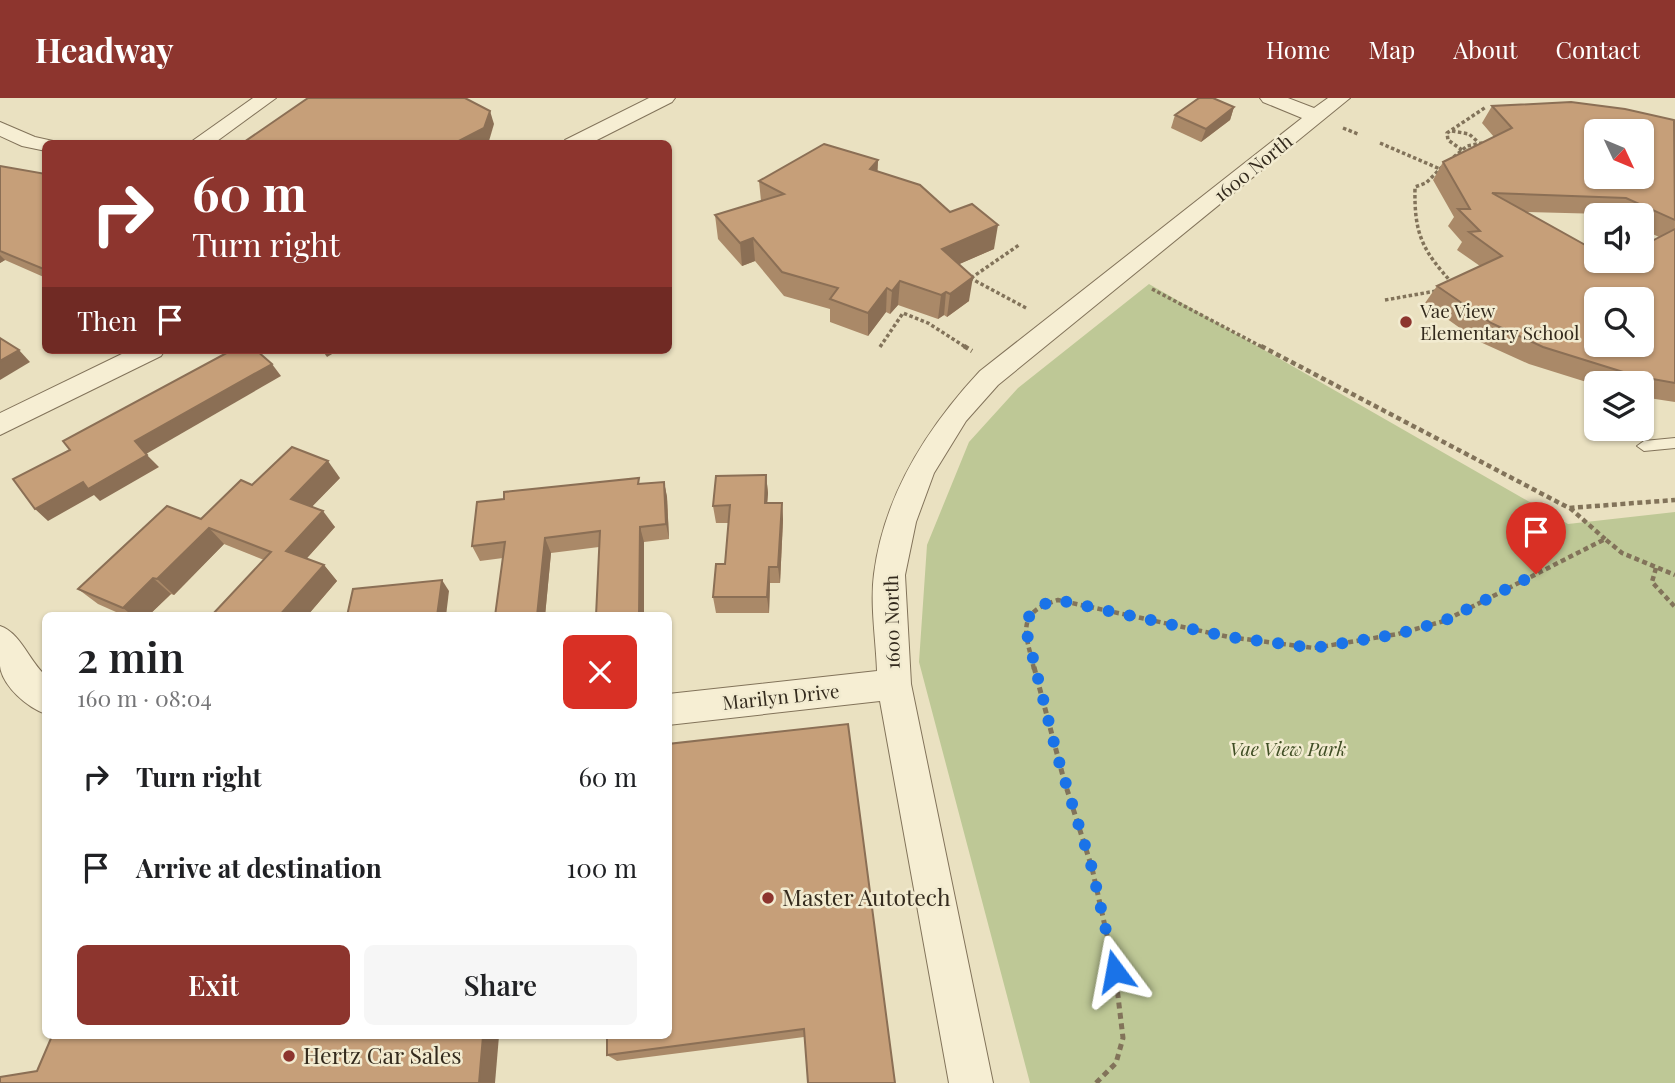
<!DOCTYPE html>
<meta charset="utf-8">
<style>
body{margin:0;font-family:"Playfair Display",serif;background:#f6f6f6;color:#202124;height:100vh;display:flex;flex-direction:column;font-size:26px;white-space:nowrap}
*{box-sizing:border-box;margin:0}
p{font-size:23px;color:#757577}
.icon{flex:none;width:38px;height:38px;fill:none;stroke:currentColor;stroke-width:2;stroke-linecap:round;stroke-linejoin:round}
.map{position:relative;flex:1;overflow:hidden}
.drawer{position:absolute;left:42px;top:514px;width:630px;height:427px;display:flex;flex-direction:column;background:#fff;border-radius:10px;box-shadow:0 2px 5px #0004}
.drawer>*{flex:none}
.banner{position:absolute;left:42px;top:42px;width:630px;height:214px;border-radius:10px;box-shadow:0 2px 5px #0004;background:#8d352e;color:#fff;overflow:hidden}
.needle{width:46px;rotate:134deg}
.controls{position:absolute;left:1584px;top:21px;display:grid;gap:14px}
.controls a{display:grid;place-items:center;width:70px;height:70px;border-radius:10px;background:#fff;box-shadow:0 2px 5px #0004;font-size:35px}
.pin{position:absolute;display:grid;place-items:center;width:60px;height:60px;color:#fff;margin:-72px -30px;border-radius:50% 50% 50% 0;rotate:-45deg;box-shadow:0 0 7px #0007}
.pin .icon{rotate:45deg}
.me{position:absolute;width:77px;margin:-38px;rotate:347deg;stroke-linejoin:round;filter:drop-shadow(0 0 5px #0008)}
.turn{display:flex;align-items:center;gap:24px;height:147px;padding:0 35px;font-size:32px}
.turn .icon{width:91px;height:91px;stroke-width:2.5}
.turn b{display:block;font-size:49px;line-height:60px}
.then{display:flex;align-items:center;height:66px;padding:0 35px;background:#0003;gap:14px;font-size:26px}
.round{display:grid;place-items:center;flex:none;width:74px;height:74px;border-radius:10px;background:#f6f6f6}
.overview{display:flex;align-items:center;justify-content:space-between;height:119px;padding:0 35px}
h1{font-size:42px;font-weight:600;line-height:52px}
.action{display:flex;gap:14px;margin-top:auto;padding:14px 35px}
.action a{flex:1;height:80px;border-radius:10px;background:#8d352e;color:#fff;font-size:28px;font-weight:600;line-height:80px;text-align:center}
.action a+a{background:#f6f6f6;color:#202124}
ul{padding:0;list-style:none}
li{display:flex;align-items:center;gap:21px;height:91px;padding:0 35px}
li div{flex:1}
li b{display:block;font-size:26px}
li em{font-style:normal}
header{display:flex;align-items:center;gap:42px;box-sizing:border-box;height:98px;padding:0 35px;background:#8d352e;color:#fff}
header strong{font-size:33px}
nav{display:flex;gap:38px;margin-inline-start:auto;font-size:24px}
.map>svg:first-child{display:block}
</style>
<header>
<strong>Headway</strong>
<nav><a>Home</a><a>Map</a><a>About</a><a>Contact</a></nav>
</header>
<div class="map">
<svg width="1675" height="985" viewBox="0 0 1675 985">
<rect width="100%" height="100%" fill="#eae1c1"/>
<path fill="#bec896" d="M 1149,186 L 1568,426 L 1675,414 L 1675,985 L 1030,985 L 919,564 L 927,447 L 969,344 L 1018,290 Z"/>
<g fill="none" stroke-linecap="round" stroke-linejoin="round">
<g stroke="#82735a" stroke-width="2">
<path id="service" d="M 1675,340 L 1675,350 L 1644,353 L 1637,348 L 1644,343 Z"/>
</g>
<g stroke="#82735a" stroke-width="2">
<g id="minor">
<path d="M 253,0 L 276,0 L 213,46 L 188,46 Z"/>
<path d="M 649,0 L 675,0 L 672,4 L 589,46 L 562,46 L 565,42 Z"/>
<path d="M 1260,0 L 1288,0 L 1314,10 L 1328,0 L 1350,0 L 998,287 L 966,323 L 934,375 L 916,424 L 905,477 L 911,586 L 993,985 L 949,985 L 880,603 L 668,627 L 668,596 L 877,573 C 876,542 870,507 874,476 C 884,397 927,330 980,273 L 1302,20 L 1263,4 Z"/>
<path d="M 0,24 L 35,39 L 53,43 L 56,46 L 46,46 L 46,53 L 22,48 L 0,38 Z"/>
<path d="M 130,252 L 165,252 L 161,258 L 0,337 L 0,315 Z"/>
<path d="M 0,528 C 21,535 29,563 46,578 L 46,616 C 28,610 2,588 0,568 C 0,555 0,541 0,528 Z"/>
</g>
</g>
<g stroke="#82735a" stroke-width="3.5" stroke-dasharray="3.5 2.5" stroke-linecap="butt">
<path d="M 1343,30 L 1358,36"/>
<path d="M 1452,33 L 1469,36 L 1478,44"/>
<path d="M 1380,45 L 1440,71"/>
<path d="M 1462,52 L 1448,42 L 1447,35 L 1486,9"/>
<path d="M 1449,63 L 1467,48 L 1487,44"/>
<path d="M 1442,69 L 1426,85 L 1415,89 C 1414,136 1422,152 1453,186"/>
<path d="M 970,180 L 1028,211"/>
<path d="M 971,180 L 1019,147"/>
<path d="M 1152,191 L 1264,250"/>
<path d="M 1385,202 L 1436,193"/>
<path d="M 880,249 L 903,215 L 928,225 L 967,250"/>
</g>
<g stroke="#82735a" stroke-width="4.5" stroke-dasharray="5 3.5" stroke-linecap="butt">
<path d="M 964,248 L 972,253"/>
<path d="M 1261,248 L 1569,410 L 1675,402"/>
<path d="M 1570,410 L 1605,441"/>
<path d="M 1656,470 L 1652,484 L 1675,509"/>
<path d="M 1034,571 C 1026,535 1014,515 1058,502 L 1229,539 L 1314,550 L 1398,536 L 1444,523 L 1605,441 L 1622,455 L 1675,477"/>
</g>
<path stroke="#82735a" stroke-width="5" stroke-dasharray="6 4.5" stroke-linecap="butt" d="M 1034,569 L 1064,682 L 1092,770 L 1115,873 L 1123,940 L 1116,965 L 1096,985"/>
<use href="#service" fill="#f6eed3" fill-rule="evenodd"/>
<use href="#minor" fill="#f6eed3" fill-rule="evenodd"/>
</g>
<g fill="#aa8968" fill-rule="evenodd">
<path d="M 1492,8 L 1675,45 L 1675,304 L 1642,299 L 1642,285 L 1596,285 L 1596,287 L 1529,266 L 1478,243 L 1425,205 L 1437,188 L 1480,168 L 1457,152 L 1462,144 L 1448,128 L 1454,119 L 1433,82 L 1443,64 L 1494,39 L 1482,25 ZM 1527,114 L 1642,117 L 1642,131 L 1659,139 L 1642,163 L 1596,163 Z"/>
<path d="M 1234,9 L 1230,22 L 1201,44 L 1171,30 L 1175,17 Z"/>
<path d="M 878,62 L 877,74 L 950,114 L 994,151 L 959,166 L 969,203 L 947,219 L 944,217 L 938,221 L 898,207 L 890,216 L 886,214 L 868,238 L 830,224 L 830,211 L 784,198 L 755,163 L 742,168 L 718,141 L 715,117 L 761,103 L 759,83 Z"/>
<path d="M 0,68 L 46,76 L 46,180 L 5,162 L 0,165 Z"/>
<path d="M 766,377 L 768,395 L 767,405 L 782,405 L 783,422 L 780,485 L 770,485 L 769,515 L 716,515 L 713,499 L 725,466 L 729,425 L 716,425 L 713,408 Z"/>
<path d="M 340,380 L 312,408 L 335,429 L 306,461 L 324,467 L 337,483 L 307,518 L 211,518 L 264,462 L 224,446 L 174,497 L 171,496 L 148,518 L 125,518 L 98,506 L 78,491 L 201,421 Z"/>
<path d="M 664,384 L 667,399 L 669,441 L 644,444 L 644,518 L 596,518 L 599,449 L 551,455 L 545,518 L 495,518 L 503,460 L 480,463 L 472,448 L 640,386 Z"/>
<path d="M 848,626 L 804,939 L 617,963 L 607,957 Z"/>
</g>
<g fill="#8b6f55">
<path d="M 1234,9 L 1230,22 L 1201,44 L 1206,31 Z"/>
<path d="M 490,13 L 494,26 L 489,43 L 483,46 L 453,46 Z"/>
<path d="M 878,62 L 877,86 L 870,71 Z"/>
<path d="M 998,127 L 994,151 L 939,175 L 942,151 Z"/>
<path d="M 753,140 L 755,163 L 742,168 L 740,145 Z"/>
<path d="M 0,157 L 5,162 L 0,165 Z"/>
<path d="M 973,179 L 969,203 L 947,219 L 950,196 Z"/>
<path d="M 900,183 L 898,207 L 890,216 L 892,193 Z"/>
<path d="M 887,190 L 886,214 L 868,238 L 868,215 Z"/>
<path d="M 946,194 L 944,217 L 938,221 L 941,197 Z"/>
<path d="M 19,252 L 30,264 L 0,282 L 0,263 Z"/>
<path d="M 322,252 L 339,252 L 327,259 Z"/>
<path d="M 272,266 L 281,278 L 146,356 L 135,343 Z"/>
<path d="M 147,357 L 159,369 L 100,403 L 94,397 L 48,423 L 35,411 L 83,384 Z"/>
<path d="M 328,363 L 340,380 L 304,417 L 291,401 Z"/>
<path d="M 766,377 L 768,395 L 766,422 L 765,405 Z"/>
<path d="M 664,384 L 667,399 L 669,441 L 666,426 Z"/>
<path d="M 782,405 L 783,422 L 780,485 L 778,469 Z"/>
<path d="M 323,413 L 335,429 L 299,469 L 286,453 Z"/>
<path d="M 640,429 L 644,444 L 644,518 L 639,518 Z"/>
<path d="M 209,430 L 224,446 L 174,497 L 157,481 Z"/>
<path d="M 545,440 L 551,455 L 545,518 L 537,518 Z"/>
<path d="M 324,467 L 337,483 L 307,518 L 279,518 Z"/>
<path d="M 769,469 L 770,485 L 769,515 L 767,499 Z"/>
<path d="M 153,480 L 171,496 L 148,518 L 133,518 L 123,510 Z"/>
<path d="M 442,482 L 449,493 L 446,518 L 437,518 Z"/>
<path d="M 483,938 L 499,938 L 495,985 L 479,985 Z"/>
</g>
<g fill="#c69f79" stroke="#8b6f55" stroke-width="2" fill-rule="evenodd">
<path d="M 308,0 L 465,0 L 490,13 L 484,30 L 453,46 L 249,46 L 244,44 Z"/>
<path d="M 1199,0 L 1213,0 L 1234,9 L 1206,31 L 1175,17 Z"/>
<path d="M 1571,4 L 1625,11 L 1674,22 L 1675,122 L 1626,100 L 1492,95 L 1596,153 L 1596,163 L 1642,163 L 1642,148 L 1675,131 L 1675,285 L 1636,278 L 1543,249 L 1491,225 L 1437,188 L 1502,158 L 1469,134 L 1480,133 L 1458,111 L 1470,111 L 1443,64 L 1512,30 L 1492,8 ZM 1596,33 L 1642,33 L 1642,79 L 1596,79 ZM 1596,201 L 1642,201 L 1642,247 L 1596,247 Z"/>
<path d="M 824,46 L 878,62 L 870,71 L 920,87 L 950,114 L 972,106 L 998,127 L 942,151 L 973,179 L 950,196 L 946,194 L 941,197 L 900,183 L 892,193 L 887,190 L 868,215 L 830,201 L 838,190 L 782,174 L 753,140 L 740,145 L 715,117 L 784,96 L 759,83 Z"/>
<path d="M 0,68 L 46,76 L 46,172 L 0,153 Z"/>
<path d="M 0,240 L 19,252 L 0,263 Z"/>
<path d="M 232,252 L 256,252 L 272,266 L 135,343 L 147,357 L 88,391 L 83,384 L 35,411 L 13,381 L 70,352 L 63,343 Z"/>
<path d="M 292,349 L 328,363 L 291,401 L 323,413 L 286,453 L 324,467 L 279,518 L 211,518 L 271,454 L 209,430 L 157,481 L 153,480 L 123,510 L 78,491 L 167,408 L 201,421 L 241,382 L 252,387 Z"/>
<path d="M 766,377 L 765,405 L 782,405 L 778,469 L 769,469 L 767,499 L 713,499 L 716,466 L 725,466 L 730,407 L 713,408 L 716,378 Z"/>
<path d="M 639,380 L 638,386 L 664,384 L 666,426 L 640,429 L 639,518 L 596,518 L 600,433 L 545,440 L 537,518 L 495,518 L 505,444 L 472,448 L 477,404 L 504,401 L 504,394 Z"/>
<path d="M 442,482 L 437,518 L 347,518 L 353,491 Z"/>
<path d="M 848,626 L 895,985 L 808,985 L 804,931 L 607,957 L 607,938 L 668,938 L 668,646 Z"/>
<path d="M 52,938 L 483,938 L 479,985 L 0,985 L 0,979 L 37,973 Z"/>
</g>
<g fill="none" stroke-linecap="round" stroke-linejoin="round">
<path stroke="#1a73e8" stroke-width="12" stroke-dasharray="0 21.6" d="M 1115,873 L 1092,770 L 1057,657 L 1025,528 L 1031,514 L 1041,507 L 1058,502 L 1229,539 L 1314,550 L 1398,536 L 1444,523 L 1536,476"/>
</g>
<g fill="#8d352e" stroke="#f2ebd0" stroke-width="2.5">
<circle cx="1406" cy="224" r="7"/>
<circle cx="768" cy="800" r="7"/>
<circle cx="289" cy="958" r="7"/>
</g>
<g text-anchor="middle" stroke-width="5" stroke-linejoin="round" paint-order="stroke">
<g font-size="19" fill="#332a1d" stroke="#f2ebd0">
<text transform="translate(1253 70) rotate(-39)" y="7">1600 North</text>
<text transform="translate(892 524) rotate(-91)" y="7">1600 North</text>
<text transform="translate(781 599) rotate(-6)" y="7">Marilyn Drive</text>
</g>
<g font-size="19" fill="#332a1d" stroke="#f2ebd0" text-anchor="start">
<text x="1420" y="220">Vae View<tspan x="1420" dy="22">Elementary School</tspan></text>
</g>
<g font-size="19" font-style="italic" fill="#404e25" stroke="#f2ebd0">
<text x="1288" y="658">Vae View Park</text>
</g>
<g font-size="23" fill="#332a1d" stroke="#f2ebd0" text-anchor="start">
<text x="782" y="808">Master Autotech</text>
<text x="303" y="966">Hertz Car Sales</text>
</g>
</g>
</svg>
<div class="controls">
<a><svg class="needle" viewBox="-14 -14 28 28"><path d="M0-13l5 13h-10z" fill="#e53935"/><path d="M0 13l5-13h-10z" fill="#757577"/></svg></a>
<a><svg class="icon" aria-label="sound" viewBox="0 0 24 24"><path d="M4 9h4l5-4v14l-5-4H4zM17 9q2 3 0 6"/></svg></a>
<a><svg class="icon" aria-label="search" viewBox="0 0 24 24"><circle cx="10" cy="10" r="6"/><path d="M15 15l6 6"/></svg></a>
<a><svg class="icon" aria-label="layers" viewBox="0 0 24 24"><path d="M12 4l9 5-9 5-9-5zM3 14l9 5 9-5"/></svg></a>
</div>
<div class="pin" style="left:1536px;top:476px;background:#d93025"><svg class="icon" aria-label="arrive" viewBox="0 0 24 24"><path d="M6 21V4h12l-3 4 3 4H6"/></svg></div>
<svg class="me" style="left:1115px;top:873px" viewBox="-20 -20 40 40"><path d="M0-17L14 15 0 8-14 15z" fill="#1a73e8" stroke="#fff" stroke-width="4"/></svg>
<div class="banner">
<div class="turn"><svg class="icon" aria-label="right" viewBox="0 0 24 24"><path d="M7 20v-9h11M14 6l5 5-5 5"/></svg><div><b>60 m</b>Turn right</div></div>
<div class="then">Then<svg class="icon" aria-label="arrive" viewBox="0 0 24 24"><path d="M6 21V4h12l-3 4 3 4H6"/></svg></div>
</div>
<section class="drawer">
<div class="overview"><div><h1>2 min</h1><p>160 m · 08:04</p></div><a class="round" style="background:#d93025;color:#fff"><svg class="icon" aria-label="close" viewBox="0 0 24 24"><path d="M6 6l12 12M18 6L6 18"/></svg></a></div>
<ul>
<li><svg class="icon" aria-label="right" viewBox="0 0 24 24"><path d="M7 20v-9h11M14 6l5 5-5 5"/></svg><div><b>Turn right</b></div><em>60 m</em></li>
<li><svg class="icon" aria-label="arrive" viewBox="0 0 24 24"><path d="M6 21V4h12l-3 4 3 4H6"/></svg><div><b>Arrive at destination</b></div><em>100 m</em></li>
</ul>
<div class="action"><a>Exit</a><a>Share</a></div>
</section>
</div>
